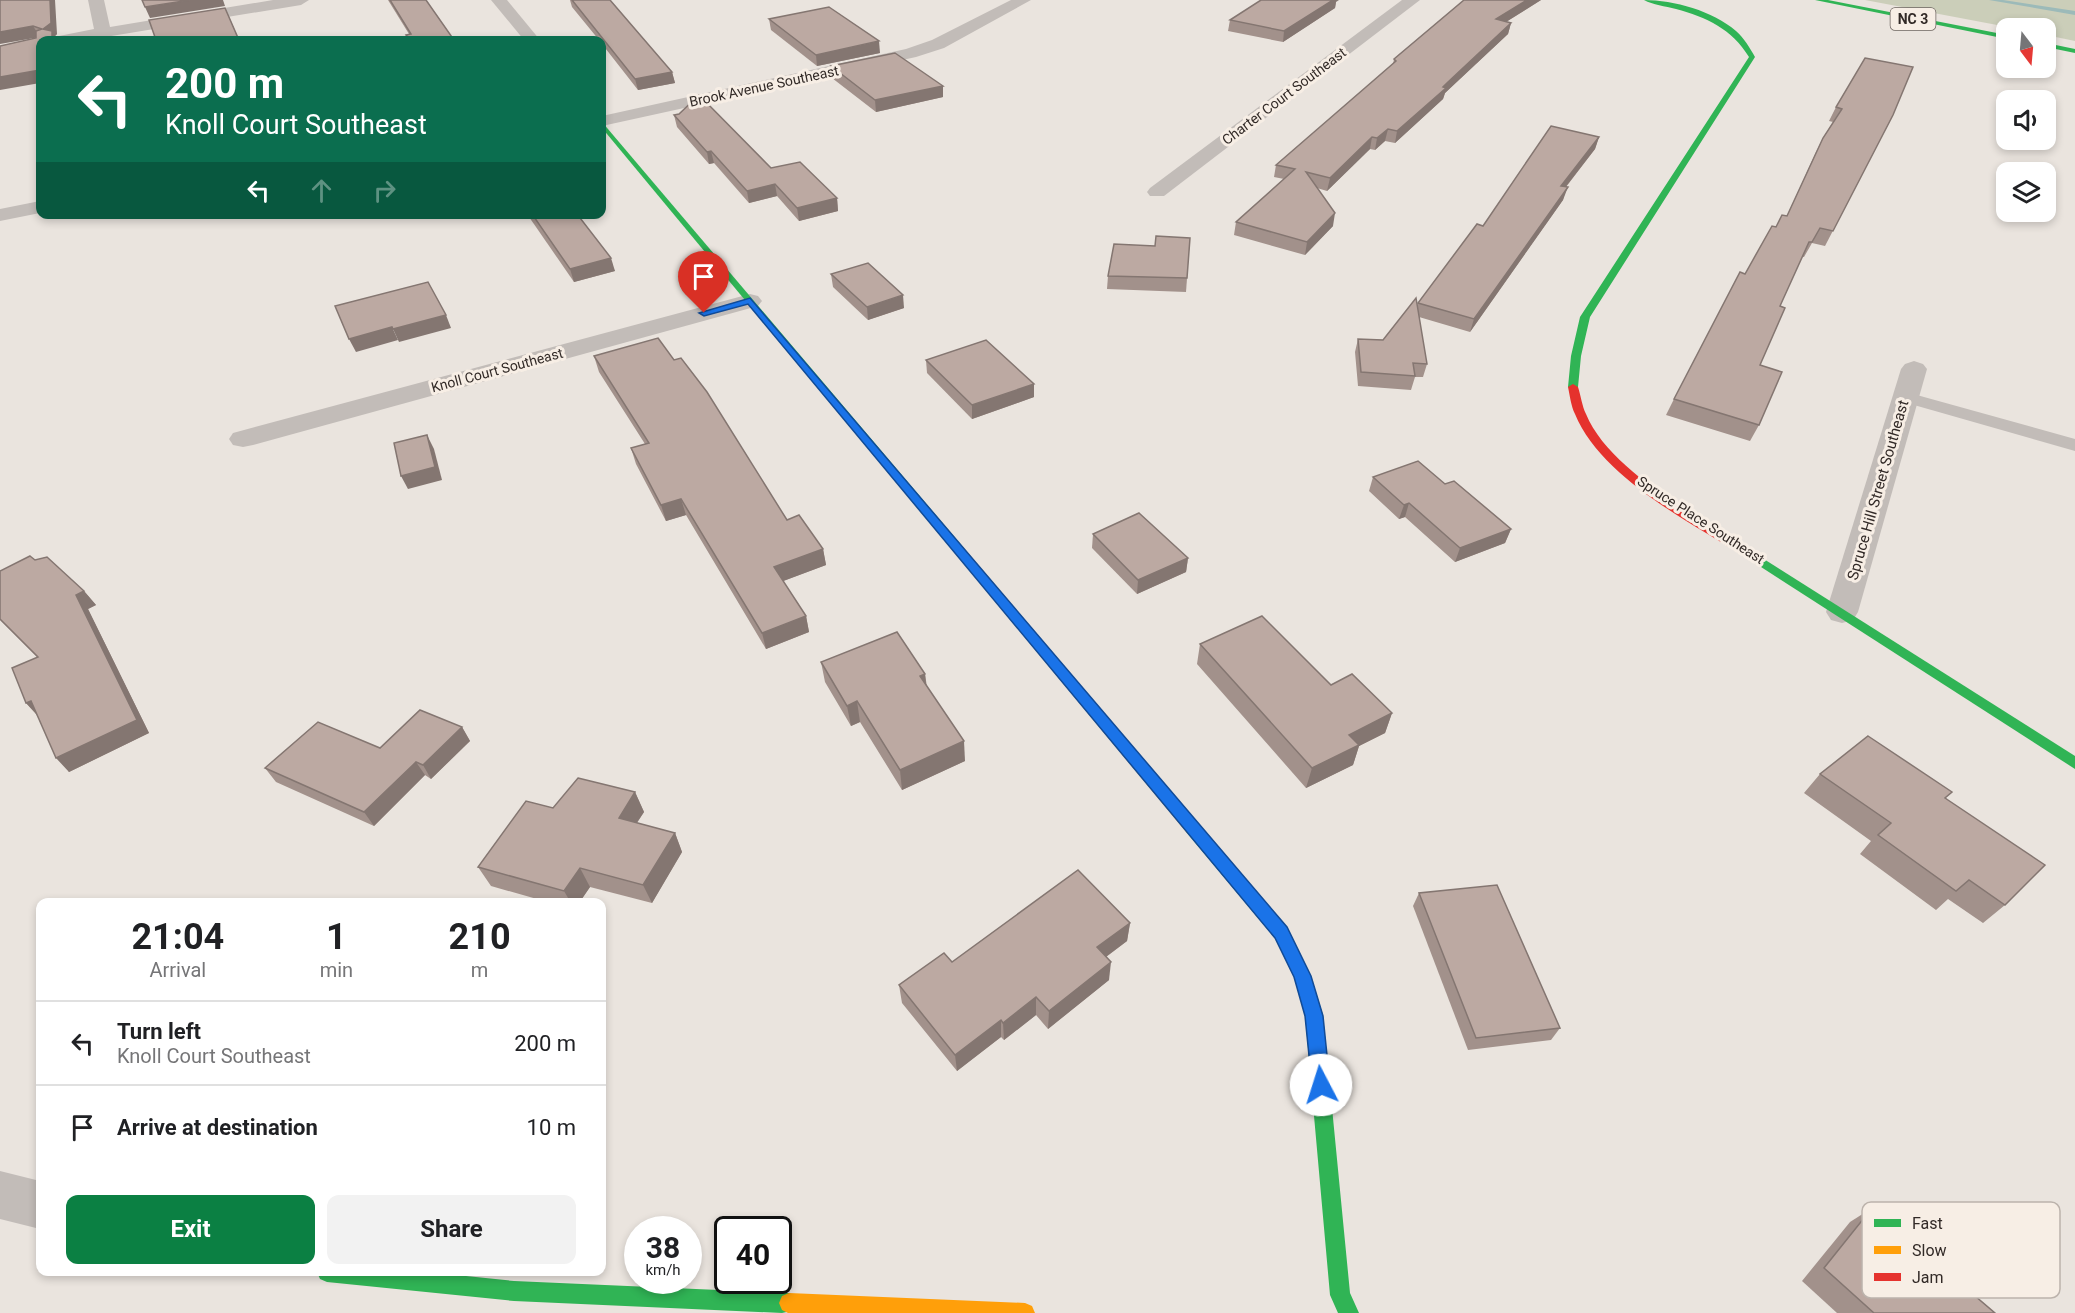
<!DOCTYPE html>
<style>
body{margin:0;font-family:Roboto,sans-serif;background:#f2f2f2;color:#202124;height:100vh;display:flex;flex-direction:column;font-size:22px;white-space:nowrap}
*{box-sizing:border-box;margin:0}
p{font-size:20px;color:#757577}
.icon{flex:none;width:33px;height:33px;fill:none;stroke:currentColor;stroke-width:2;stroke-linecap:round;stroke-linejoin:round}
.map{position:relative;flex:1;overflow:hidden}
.side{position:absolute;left:36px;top:898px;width:570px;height:378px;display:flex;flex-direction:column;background:#fff;border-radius:12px;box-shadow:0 3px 9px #0003}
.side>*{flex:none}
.hud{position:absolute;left:36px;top:36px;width:570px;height:183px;border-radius:12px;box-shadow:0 3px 9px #0003;background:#0b6e4f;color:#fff;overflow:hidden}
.needle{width:39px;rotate:164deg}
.buttons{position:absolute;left:1996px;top:18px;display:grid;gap:12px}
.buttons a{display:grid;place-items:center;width:60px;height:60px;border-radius:12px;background:#fff;box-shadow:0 3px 9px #0003;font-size:30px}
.speed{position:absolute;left:624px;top:1216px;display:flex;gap:12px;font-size:30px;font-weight:700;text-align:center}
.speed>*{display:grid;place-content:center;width:78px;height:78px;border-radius:50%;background:#fff;box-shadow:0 3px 9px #0003;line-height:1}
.speed small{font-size:15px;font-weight:400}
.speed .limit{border:3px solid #111;border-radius:9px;background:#fff;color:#111}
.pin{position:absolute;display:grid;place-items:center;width:51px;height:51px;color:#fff;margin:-62px -26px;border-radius:50% 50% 50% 0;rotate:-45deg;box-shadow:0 0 6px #0007}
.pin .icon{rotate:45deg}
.me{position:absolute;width:66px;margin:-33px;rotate:355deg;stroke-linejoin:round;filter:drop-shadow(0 0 4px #0008)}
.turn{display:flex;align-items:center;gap:21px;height:126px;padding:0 30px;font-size:27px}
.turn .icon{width:78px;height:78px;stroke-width:2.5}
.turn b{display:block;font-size:42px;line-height:51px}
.lanes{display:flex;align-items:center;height:57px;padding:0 30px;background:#0003;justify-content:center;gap:30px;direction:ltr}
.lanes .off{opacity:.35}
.eta{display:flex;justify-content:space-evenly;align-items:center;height:102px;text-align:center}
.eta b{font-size:36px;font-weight:700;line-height:42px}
.button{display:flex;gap:12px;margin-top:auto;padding:12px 30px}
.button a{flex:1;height:69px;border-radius:12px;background:#0b8043;color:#fff;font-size:24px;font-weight:700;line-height:69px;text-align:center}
.button a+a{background:#f2f2f2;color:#202124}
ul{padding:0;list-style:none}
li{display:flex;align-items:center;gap:18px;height:84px;padding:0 30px;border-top:2px solid #e0e0e0}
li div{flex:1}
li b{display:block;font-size:22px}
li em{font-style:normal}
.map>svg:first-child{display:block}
</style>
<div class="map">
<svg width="2075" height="1313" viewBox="0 0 2075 1313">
<rect width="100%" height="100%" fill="#eae4de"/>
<path fill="#cbceb9" d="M 1865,0 L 2075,0 L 2075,41 L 2046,35 L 2046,28 L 2013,28 Z"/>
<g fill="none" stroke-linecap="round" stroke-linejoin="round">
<path fill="#9cbab9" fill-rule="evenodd" d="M 1989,0 L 2003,0 L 2075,11 L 2075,15 Z"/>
<path fill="#c2bcb8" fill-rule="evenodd" d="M 1906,392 L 2075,439 L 2075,451 L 1900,401 L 1897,397 L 1900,393 Z"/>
<g fill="#c2bcb8" fill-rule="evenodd">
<path d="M 88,0 L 104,0 L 110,27 L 273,0 L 309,0 L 301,5 L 87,40 L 52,40 L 54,37 L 94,29 Z"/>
<path d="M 491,0 L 507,0 L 540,40 L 524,40 Z"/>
<path d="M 1011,0 L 1031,0 L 944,48 L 916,57 L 602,126 L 602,116 L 906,49 L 932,40 Z"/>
<path d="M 1402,0 L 1420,0 L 1164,196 L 1150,196 L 1147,192 L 1150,188 Z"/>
<path d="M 40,201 L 40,213 L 0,221 L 0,209 Z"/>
<path d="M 750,294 L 758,296 L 762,301 L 758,306 L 253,445 L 243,447 L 233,445 L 229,439 L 233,433 Z"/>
<path d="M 1914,361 L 1923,364 L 1927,369 L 1858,612 L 1853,620 L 1842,623 L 1831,620 L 1826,612 L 1901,369 L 1905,364 Z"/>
<path d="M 0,1171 L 40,1181 L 40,1229 L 0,1219 Z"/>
</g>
<g fill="#30b455" fill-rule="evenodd">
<path d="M 1644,0 C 1674,0 1713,11 1736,31 C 1744,38 1750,48 1755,57 L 1590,317 L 1581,356 L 1578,387 L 1573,390 L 1568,387 L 1571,356 L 1580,317 L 1749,57 C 1732,29 1706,17 1676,9 C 1665,6 1653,5 1644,0 Z"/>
<path d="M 1815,0 L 1828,0 L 2007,35 L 2007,39 Z"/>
<path d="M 2046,43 L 2075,49 L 2075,53 L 2046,47 Z"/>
<path d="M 602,122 L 963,547 L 965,550 L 963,553 L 955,553 L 602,128 Z"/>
<path d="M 1748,549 L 2075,756 L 2075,769 L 1744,556 L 1742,553 L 1744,550 Z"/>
<path d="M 1192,822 L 1197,823 L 1287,928 L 1311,976 L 1323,1015 L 1350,1293 L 1359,1313 L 1338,1313 L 1330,1295 L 1305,1015 L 1295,977 L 1275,938 L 1187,833 L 1184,828 L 1187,823 Z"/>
<path d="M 317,1272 L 427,1272 L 514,1281 L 789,1293 L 796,1296 L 799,1303 L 796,1310 L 782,1313 L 514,1301 L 327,1282 L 320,1279 Z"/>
</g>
<g fill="#ff9f0a" fill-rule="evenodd">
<path d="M 959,546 L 963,547 L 1197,823 L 1200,828 L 1197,833 L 1192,834 L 1187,833 L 955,553 L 953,550 Z"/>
<path d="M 789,1293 L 1025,1303 L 1032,1306 L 1035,1313 L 788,1313 L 782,1310 L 779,1303 L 782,1296 Z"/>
</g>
<path fill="#e5322d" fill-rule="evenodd" d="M 1573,384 L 1578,387 C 1581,396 1582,406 1586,414 C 1610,472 1701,518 1752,550 L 1754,553 L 1752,556 L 1744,556 C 1689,522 1600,476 1575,414 C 1571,406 1570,396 1568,387 Z"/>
</g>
<g fill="#a2918b">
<path d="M 0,0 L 57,34 L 55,36 L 36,38 Z"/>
<path d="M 388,0 L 426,0 L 454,40 L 409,40 L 406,35 L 409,34 Z"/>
<path d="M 570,0 L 610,0 L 672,72 L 675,83 L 638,90 L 602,44 L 602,40 L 599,40 L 572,7 Z"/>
<path d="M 1464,0 L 1541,0 L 1506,22 L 1511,23 L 1508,34 L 1445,93 L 1443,99 L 1395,143 L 1385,141 L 1375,150 L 1370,149 L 1327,191 L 1317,188 L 1333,226 L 1305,255 L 1234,235 L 1236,222 L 1284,179 L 1274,177 L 1276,165 L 1393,64 L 1394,59 Z"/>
<path d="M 1336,2 L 1335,8 L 1283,42 L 1228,31 L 1230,20 Z"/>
<path d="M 769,19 L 880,53 L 817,66 L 771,30 Z"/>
<path d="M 831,66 L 943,97 L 876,112 L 832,78 Z"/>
<path d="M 1836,107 L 1893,115 L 1825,246 L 1812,243 L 1804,257 L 1802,257 L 1780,306 L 1760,365 L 1759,425 L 1750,441 L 1666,415 L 1674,399 L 1745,274 L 1776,227 L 1787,216 L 1816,152 L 1823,138 L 1833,122 L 1829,121 Z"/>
<path d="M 674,115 L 771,168 L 837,198 L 838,211 L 799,221 L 777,196 L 749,203 L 714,163 L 709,164 L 677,127 Z"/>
<path d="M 1599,137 L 1595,149 L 1566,187 L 1563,200 L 1470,332 L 1419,317 L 1427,364 L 1423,377 L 1415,377 L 1411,390 L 1358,386 L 1355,352 L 1358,339 L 1383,340 L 1417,305 L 1418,303 L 1483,226 Z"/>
<path d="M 527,214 L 577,214 L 615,271 L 574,282 Z"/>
<path d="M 1190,238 L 1186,292 L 1107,289 L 1108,276 L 1155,246 Z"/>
<path d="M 831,274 L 904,308 L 868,320 L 833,287 Z"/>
<path d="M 594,356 L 787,520 L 823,549 L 826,565 L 783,581 L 806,616 L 809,632 L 766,649 L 686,515 L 666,521 L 636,464 L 631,448 L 645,444 L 599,372 Z"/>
<path d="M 926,360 L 1034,397 L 972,419 L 927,373 Z"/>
<path d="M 1373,477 L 1511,529 L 1505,543 L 1455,562 L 1405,517 L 1399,519 L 1369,491 Z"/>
<path d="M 1093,534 L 1188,558 L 1186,572 L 1137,594 L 1092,548 Z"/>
<path d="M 35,560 L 84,591 L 96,605 L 88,609 L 149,733 L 69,772 L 36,714 L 26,703 L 37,657 L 0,620 L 0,571 Z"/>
<path d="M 1200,644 L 1331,685 L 1392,713 L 1385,733 L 1359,746 L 1353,765 L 1306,788 L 1197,664 Z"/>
<path d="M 821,662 L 925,674 L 927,687 L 965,761 L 902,790 L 860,722 L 851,726 L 825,682 Z"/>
<path d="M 462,727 L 470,741 L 431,779 L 425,775 L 374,826 L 276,782 L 265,768 L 380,748 Z"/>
<path d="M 1820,774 L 1946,798 L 2005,905 L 1983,923 L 1948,899 L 1936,910 L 1860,854 L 1871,841 L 1804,793 Z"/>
<path d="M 635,792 L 644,812 L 637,823 L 675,833 L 682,852 L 652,903 L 590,887 L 579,903 L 551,903 L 491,886 L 478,867 L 553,808 Z"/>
<path d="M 1419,893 L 1560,1028 L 1551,1040 L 1468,1050 L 1413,906 Z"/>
<path d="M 1130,923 L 1127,941 L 1106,957 L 1109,980 L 1048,1029 L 1036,1015 L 1004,1040 L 1001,1037 L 957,1071 L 902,1003 L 899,985 L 952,962 Z"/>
<path d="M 1872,1208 L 1995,1313 L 1837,1313 L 1802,1281 L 1850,1222 Z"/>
</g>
<g fill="#847671">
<path d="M 50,0 L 55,0 L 57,34 L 55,36 L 57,40 L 52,40 L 43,29 Z"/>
<path d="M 190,0 L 223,0 L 225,6 L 150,18 L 145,7 Z"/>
<path d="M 1331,0 L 1339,0 L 1336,2 L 1335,8 L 1283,42 L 1284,31 Z"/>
<path d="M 1527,0 L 1541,0 L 1493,30 L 1496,19 Z"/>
<path d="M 225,8 L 230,19 L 239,40 L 222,40 Z"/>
<path d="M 1511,23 L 1508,34 L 1445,93 L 1443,99 L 1395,143 L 1397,131 L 1443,87 L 1448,82 Z"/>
<path d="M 33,26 L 40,37 L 0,44 L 0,32 Z"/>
<path d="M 879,41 L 880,53 L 817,66 L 816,55 Z"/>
<path d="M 40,70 L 40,83 L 0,90 L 0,77 Z"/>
<path d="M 672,72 L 675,83 L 638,90 L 635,79 Z"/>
<path d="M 943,86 L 943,97 L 876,112 L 875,100 Z"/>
<path d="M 1388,129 L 1385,141 L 1375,150 L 1377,138 Z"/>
<path d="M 1372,137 L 1370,149 L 1327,191 L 1330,178 Z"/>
<path d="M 1599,137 L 1595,149 L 1557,198 L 1561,186 Z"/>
<path d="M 711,151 L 714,163 L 709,164 L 707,152 Z"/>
<path d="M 775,184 L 777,196 L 749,203 L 747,191 Z"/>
<path d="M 1568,187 L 1563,200 L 1470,332 L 1474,319 Z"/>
<path d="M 837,198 L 838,211 L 799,221 L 797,208 Z"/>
<path d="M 1335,213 L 1333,226 L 1305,255 L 1307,242 Z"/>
<path d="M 611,258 L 615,271 L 574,282 L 570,269 Z"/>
<path d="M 903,295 L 904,308 L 868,320 L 867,307 Z"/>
<path d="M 446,315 L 451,328 L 399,342 L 393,329 Z"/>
<path d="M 392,327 L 398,340 L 356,352 L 349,339 Z"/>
<path d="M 1034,384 L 1034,397 L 972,419 L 972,405 Z"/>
<path d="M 427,435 L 434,449 L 442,480 L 408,489 L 401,476 Z"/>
<path d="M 681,499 L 686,515 L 666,521 L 661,505 Z"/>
<path d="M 1409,503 L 1405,517 L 1399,519 L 1404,505 Z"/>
<path d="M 1511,529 L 1505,543 L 1455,562 L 1460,548 Z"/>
<path d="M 823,549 L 826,565 L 778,583 L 774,567 Z"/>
<path d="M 1188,558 L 1186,572 L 1137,594 L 1138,580 Z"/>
<path d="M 84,591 L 96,605 L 88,609 L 149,733 L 69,772 L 56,758 L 76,595 Z"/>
<path d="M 806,616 L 809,632 L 766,649 L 762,633 Z"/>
<path d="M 925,674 L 927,694 L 920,676 Z"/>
<path d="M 31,701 L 39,717 L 26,703 Z"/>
<path d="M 857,701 L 860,722 L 851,726 L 847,706 Z"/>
<path d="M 1392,713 L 1385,733 L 1359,746 L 1353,765 L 1306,788 L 1312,768 L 1349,735 Z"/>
<path d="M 462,727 L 470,741 L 431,779 L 423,765 Z"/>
<path d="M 964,741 L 965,761 L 902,790 L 900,770 Z"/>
<path d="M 416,762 L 425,775 L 374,826 L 364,812 Z"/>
<path d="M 635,792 L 644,812 L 627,837 L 619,818 Z"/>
<path d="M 675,833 L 682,852 L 652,903 L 643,885 Z"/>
<path d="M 580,868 L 590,887 L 579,903 L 571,903 L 564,891 Z"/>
<path d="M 1130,923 L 1127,941 L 1095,965 L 1097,947 Z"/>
<path d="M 1111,962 L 1109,980 L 1048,1029 L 1049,1011 Z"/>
<path d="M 1036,997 L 1036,1015 L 1004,1040 L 1003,1023 Z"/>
<path d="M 1001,1020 L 1001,1037 L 957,1071 L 955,1055 Z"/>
</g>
<g fill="#bca9a2" stroke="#847671" stroke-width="1.5">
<path d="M 0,0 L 50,0 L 51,23 L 43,29 L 52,31 L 52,40 L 40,40 L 40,70 L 0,77 L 0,46 L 36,38 L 36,31 L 42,29 L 33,26 L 0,32 Z"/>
<path d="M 142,0 L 190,0 L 145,7 Z"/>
<path d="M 390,0 L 426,0 L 454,40 L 410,40 L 406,35 L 411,34 Z"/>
<path d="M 572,0 L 610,0 L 672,72 L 635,79 Z"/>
<path d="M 1261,0 L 1333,0 L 1284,31 L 1230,20 Z"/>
<path d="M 1464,0 L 1527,0 L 1496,19 L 1511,23 L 1448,82 L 1443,87 L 1446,88 L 1397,131 L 1388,129 L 1377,138 L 1372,137 L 1330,178 L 1306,172 L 1335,213 L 1307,242 L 1236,222 L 1295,169 L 1276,165 L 1396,61 L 1394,59 Z"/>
<path d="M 829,7 L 879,41 L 816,55 L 769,19 Z"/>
<path d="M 225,8 L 238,38 L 222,40 L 156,40 L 149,20 Z"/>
<path d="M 895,53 L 943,86 L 875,100 L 831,66 Z"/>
<path d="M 1865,58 L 1913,67 L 1893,115 L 1833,231 L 1820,228 L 1812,242 L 1809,242 L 1780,306 L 1785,308 L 1760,365 L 1782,372 L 1759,425 L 1674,399 L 1740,272 L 1745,274 L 1772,226 L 1776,227 L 1782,215 L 1787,216 L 1823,138 L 1842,109 L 1836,107 Z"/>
<path d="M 699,95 L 771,168 L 800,162 L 837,198 L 797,208 L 775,184 L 747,191 L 711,151 L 707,152 L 674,115 L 679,114 Z"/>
<path d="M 1551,126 L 1599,137 L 1561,186 L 1568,187 L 1474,319 L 1418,303 L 1477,224 L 1483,226 Z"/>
<path d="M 532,214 L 577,214 L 611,258 L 570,269 Z"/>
<path d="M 1156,236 L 1190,238 L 1187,278 L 1108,276 L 1114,244 L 1155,246 Z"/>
<path d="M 868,263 L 903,295 L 867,307 L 831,274 Z"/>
<path d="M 428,282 L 446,315 L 393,329 L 392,327 L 349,339 L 335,306 Z"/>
<path d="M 1416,298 L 1427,364 L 1413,363 L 1415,376 L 1361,372 L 1358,339 L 1383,340 Z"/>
<path d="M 658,338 L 674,360 L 681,358 L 707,392 L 787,520 L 799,515 L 823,549 L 774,567 L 806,616 L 762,633 L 681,499 L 661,505 L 631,448 L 649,443 L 594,356 Z"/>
<path d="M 986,340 L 1034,384 L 972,405 L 926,360 Z"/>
<path d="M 427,435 L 435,467 L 401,476 L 394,443 Z"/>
<path d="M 1418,461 L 1445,484 L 1454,481 L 1511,529 L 1460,548 L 1409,503 L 1404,505 L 1373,477 Z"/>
<path d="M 1139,513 L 1188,558 L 1138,580 L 1093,534 Z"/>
<path d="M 30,556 L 35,560 L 47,557 L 84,591 L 76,595 L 137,720 L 56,758 L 31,701 L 26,703 L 12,668 L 38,657 L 0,619 L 0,571 Z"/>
<path d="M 1262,616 L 1331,685 L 1352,674 L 1392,713 L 1349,735 L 1359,745 L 1312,768 L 1200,644 Z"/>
<path d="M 897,632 L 925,674 L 920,676 L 964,741 L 900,770 L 857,701 L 847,706 L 821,662 Z"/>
<path d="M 420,710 L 462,727 L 423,765 L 416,762 L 364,812 L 265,768 L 318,722 L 380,748 Z"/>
<path d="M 1868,736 L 1952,792 L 1945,798 L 2045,865 L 2005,905 L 1969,880 L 1956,891 L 1878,835 L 1891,823 L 1820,774 Z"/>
<path d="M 578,778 L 635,792 L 619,818 L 675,833 L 643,885 L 580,868 L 564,891 L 478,867 L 526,801 L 553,808 Z"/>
<path d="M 1078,870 L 1130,923 L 1097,947 L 1111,962 L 1049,1011 L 1036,997 L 1003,1023 L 1001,1020 L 955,1055 L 899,985 L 944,953 L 952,962 Z"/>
<path d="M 1497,885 L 1560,1028 L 1476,1038 L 1419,893 Z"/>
<path d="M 1872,1208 L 1995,1313 L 1874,1313 L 1824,1268 Z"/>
</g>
<path fill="#1a73e8" stroke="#114b97" stroke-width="1.5" d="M 750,298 L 1287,927 L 1311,976 L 1323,1016 L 1330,1085 L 1327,1092 L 1321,1094 L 1314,1092 L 1312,1085 L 1305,1016 L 1294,977 L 1275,938 L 748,304 L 704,316 L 699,313 Z"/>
<g text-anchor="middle" stroke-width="6" stroke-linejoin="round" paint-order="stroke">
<rect fill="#f7eee5" stroke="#6d6560" stroke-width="1.5" x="1890.5" y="8" width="45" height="22" rx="4.5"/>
<g font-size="14" font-weight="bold" fill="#322a27">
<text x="1913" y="24">NC 3</text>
</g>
<g font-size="14" fill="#322a27" stroke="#f7eee5">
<text transform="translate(764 86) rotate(-12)" y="5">Brook Avenue Southeast</text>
<text transform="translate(1284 96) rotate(-37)" y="5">Charter Court Southeast</text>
<text transform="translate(497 370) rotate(-15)" y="5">Knoll Court Southeast</text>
<text transform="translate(1701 520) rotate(33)" y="5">Spruce Place Southeast</text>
</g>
<g font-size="15" fill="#322a27" stroke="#f7eee5">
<text transform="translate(1878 490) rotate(-74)" y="5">Spruce Hill Street Southeast</text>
</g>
</g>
<rect x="1862" y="1202" width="198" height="96" rx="9" fill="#f7eee5" stroke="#bcb3ac" stroke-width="1.5"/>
<rect x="1874" y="1219" width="27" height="8" fill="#30b455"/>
<rect x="1874" y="1246" width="27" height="8" fill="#ff9f0a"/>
<rect x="1874" y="1273" width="27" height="8" fill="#e5322d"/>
<g font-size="16" fill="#322a27">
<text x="1912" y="1229">Fast</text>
<text x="1912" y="1256">Slow</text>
<text x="1912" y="1283">Jam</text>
</g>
</svg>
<div class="buttons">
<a><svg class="needle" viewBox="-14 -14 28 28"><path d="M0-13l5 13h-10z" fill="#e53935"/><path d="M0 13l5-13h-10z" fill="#757577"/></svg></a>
<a><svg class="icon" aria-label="sound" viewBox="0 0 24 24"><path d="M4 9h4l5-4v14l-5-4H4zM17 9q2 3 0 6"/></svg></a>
<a><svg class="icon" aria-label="layers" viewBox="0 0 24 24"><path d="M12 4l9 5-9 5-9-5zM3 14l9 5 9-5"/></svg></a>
</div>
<div class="speed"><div>38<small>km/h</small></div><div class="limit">40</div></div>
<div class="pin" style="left:704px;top:313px;background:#d93025"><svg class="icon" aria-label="arrive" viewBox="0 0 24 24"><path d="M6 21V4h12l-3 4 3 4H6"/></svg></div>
<svg class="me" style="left:1321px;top:1085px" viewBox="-20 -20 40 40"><circle r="19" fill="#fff"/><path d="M0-13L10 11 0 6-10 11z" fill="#1a73e8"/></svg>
<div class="hud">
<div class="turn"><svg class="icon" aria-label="left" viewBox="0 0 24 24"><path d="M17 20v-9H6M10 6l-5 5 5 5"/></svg><div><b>200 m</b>Knoll Court Southeast</div></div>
<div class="lanes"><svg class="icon" aria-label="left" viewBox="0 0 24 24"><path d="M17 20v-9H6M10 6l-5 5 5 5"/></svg><svg class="icon off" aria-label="ahead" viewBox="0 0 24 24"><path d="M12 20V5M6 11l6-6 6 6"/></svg><svg class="icon off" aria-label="right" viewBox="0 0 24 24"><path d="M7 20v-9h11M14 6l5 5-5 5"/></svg></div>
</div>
<section class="side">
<div class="eta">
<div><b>21:04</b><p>Arrival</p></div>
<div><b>1</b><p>min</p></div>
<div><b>210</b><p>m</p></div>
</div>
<ul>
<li><svg class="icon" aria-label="left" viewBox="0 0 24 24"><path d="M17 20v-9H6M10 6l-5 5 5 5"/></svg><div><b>Turn left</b><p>Knoll Court Southeast</p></div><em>200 m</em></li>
<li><svg class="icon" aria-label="arrive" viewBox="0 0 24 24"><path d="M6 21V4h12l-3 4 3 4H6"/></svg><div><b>Arrive at destination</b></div><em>10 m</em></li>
</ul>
<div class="button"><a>Exit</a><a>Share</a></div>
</section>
</div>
